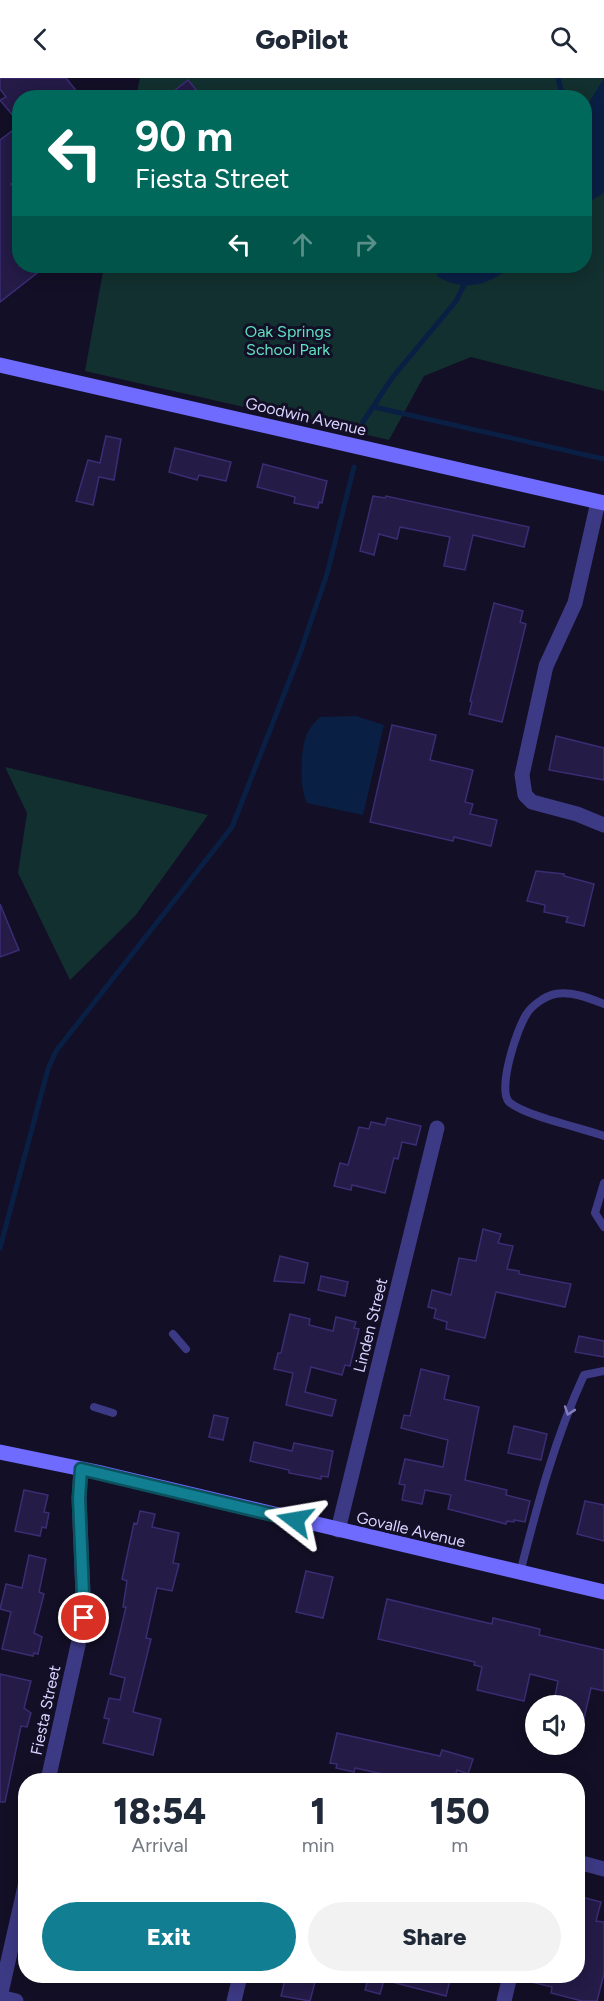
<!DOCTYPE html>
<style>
body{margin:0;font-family:Figtree,sans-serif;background:#f2f2f3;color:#1f2937;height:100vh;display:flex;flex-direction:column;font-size:22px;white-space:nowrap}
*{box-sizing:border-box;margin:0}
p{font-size:20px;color:#747a83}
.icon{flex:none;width:33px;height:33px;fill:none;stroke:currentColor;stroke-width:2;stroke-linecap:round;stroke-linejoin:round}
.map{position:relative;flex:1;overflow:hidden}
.drawer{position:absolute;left:18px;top:1695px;width:567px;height:210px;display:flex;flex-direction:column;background:#fff;border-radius:24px;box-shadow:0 3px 15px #0003}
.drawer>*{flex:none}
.top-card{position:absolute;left:12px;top:12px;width:580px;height:183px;border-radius:24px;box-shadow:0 3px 15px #0003;background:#00695c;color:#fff;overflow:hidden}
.controls{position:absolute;left:525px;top:1617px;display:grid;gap:12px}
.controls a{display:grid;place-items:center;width:60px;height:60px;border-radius:50%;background:#fff;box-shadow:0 3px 15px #0003;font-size:30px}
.pin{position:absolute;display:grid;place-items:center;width:51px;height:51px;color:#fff;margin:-26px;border:3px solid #fff;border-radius:50%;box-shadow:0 2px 6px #0007}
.me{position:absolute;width:66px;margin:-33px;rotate:284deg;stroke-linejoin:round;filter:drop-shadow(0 0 4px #0008)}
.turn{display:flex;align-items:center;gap:21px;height:126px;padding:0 24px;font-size:27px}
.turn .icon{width:78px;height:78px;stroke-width:2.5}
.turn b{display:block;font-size:42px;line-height:51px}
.lanes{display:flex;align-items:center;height:57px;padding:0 24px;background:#0003;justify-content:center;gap:30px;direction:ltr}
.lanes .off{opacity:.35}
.eta{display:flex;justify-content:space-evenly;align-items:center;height:102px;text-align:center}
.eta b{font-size:36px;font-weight:800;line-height:42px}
.cta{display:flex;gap:12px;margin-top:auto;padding:12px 24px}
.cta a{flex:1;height:69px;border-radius:36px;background:#117e91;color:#fff;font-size:24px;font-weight:800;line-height:69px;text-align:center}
.cta a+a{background:#f2f2f3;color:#1f2937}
header{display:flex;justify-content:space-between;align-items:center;height:78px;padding:0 24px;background:#fff;font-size:27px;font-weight:800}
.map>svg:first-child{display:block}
</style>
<header><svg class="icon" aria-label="back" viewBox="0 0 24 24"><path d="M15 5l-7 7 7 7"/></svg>GoPilot<svg class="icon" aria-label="search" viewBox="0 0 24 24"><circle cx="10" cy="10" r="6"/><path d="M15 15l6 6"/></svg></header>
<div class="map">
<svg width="604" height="1923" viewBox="0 0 604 1923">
<rect width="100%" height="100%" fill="#130f26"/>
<g fill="#12302f">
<path d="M 140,0 L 604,0 L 604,313 L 471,279 L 424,298 L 389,362 L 85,293 L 104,188 L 585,188 L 585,20 L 136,19 Z"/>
<path d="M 5,689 L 208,737 L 135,838 L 70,902 L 18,795 L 27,735 Z"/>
</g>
<g fill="#0a1f44">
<path d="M 604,0 L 604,115 L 585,126 L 585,31 Z"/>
<path d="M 435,188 L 514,188 C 487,206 468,215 438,199 Z"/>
<path d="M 356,638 L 384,647 L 363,737 L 307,725 C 299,711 300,667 308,654 C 311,648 316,643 320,639 Z"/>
</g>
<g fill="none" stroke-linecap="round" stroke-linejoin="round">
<g stroke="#0a1f44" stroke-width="5">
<path d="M 558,0 L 563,20"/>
<path d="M 374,329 L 604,381"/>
<path d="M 363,344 L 392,300 L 456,223 L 466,203"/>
<path d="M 0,1170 L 48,991 L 56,973 L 232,749 L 299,578 L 327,496 L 354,389"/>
</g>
</g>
<g fill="#241b47" stroke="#3b2d73" stroke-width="1.5">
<path d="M 0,0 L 66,0 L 82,20 L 20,20 L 20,46 L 0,22 L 6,19 L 0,11 Z"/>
<path d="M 188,2 L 203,20 L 165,20 Z"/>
<path d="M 20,47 L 20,99 L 11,106 L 20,117 L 20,188 L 46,188 L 0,224 L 0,62 Z"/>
<path d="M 106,358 L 121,361 L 114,402 L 99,399 L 93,427 L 76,423 L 88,382 L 100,385 Z"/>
<path d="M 175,370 L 231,384 L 226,403 L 199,397 L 197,402 L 169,394 Z"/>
<path d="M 263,386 L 327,403 L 322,425 L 319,424 L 318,430 L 294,425 L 295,419 L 257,409 Z"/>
<path d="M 373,418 L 385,420 L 386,418 L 529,449 L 524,469 L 473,457 L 465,492 L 444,488 L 450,459 L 400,449 L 397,461 L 379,456 L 374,477 L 360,473 Z"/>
<path d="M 494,525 L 523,533 L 520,544 L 526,546 L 502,644 L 469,636 L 472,624 L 470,623 Z"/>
<path d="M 392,647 L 436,657 L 430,682 L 473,692 L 465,724 L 473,726 L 470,736 L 497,742 L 491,768 L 454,759 L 453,763 L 370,744 Z"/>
<path d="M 556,658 L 604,670 L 604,702 L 549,692 Z"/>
<path d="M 536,793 L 564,796 L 564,798 L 594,806 L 584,848 L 566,844 L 568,839 L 544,834 L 545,827 L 527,823 Z"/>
<path d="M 0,826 L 19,872 L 0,879 Z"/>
<path d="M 387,1040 L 421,1048 L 416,1067 L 402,1064 L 398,1081 L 394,1080 L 385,1115 L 352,1107 L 351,1112 L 334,1108 L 340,1085 L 348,1087 L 359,1049 L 369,1051 L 371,1044 L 385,1047 Z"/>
<path d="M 483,1151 L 501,1156 L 498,1165 L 513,1168 L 507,1191 L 519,1193 L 519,1196 L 571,1206 L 565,1229 L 496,1214 L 485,1260 L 446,1251 L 447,1244 L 434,1240 L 436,1231 L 428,1229 L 432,1212 L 451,1217 L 459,1180 L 476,1183 Z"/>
<path d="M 280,1178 L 308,1185 L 304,1205 L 274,1203 Z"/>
<path d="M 321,1198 L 348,1204 L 345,1218 L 318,1212 Z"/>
<path d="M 290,1236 L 310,1241 L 309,1247 L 333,1253 L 336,1239 L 356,1244 L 354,1250 L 359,1251 L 350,1288 L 345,1287 L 342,1297 L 311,1289 L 305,1314 L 336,1322 L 332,1338 L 286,1327 L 293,1295 L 274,1291 L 278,1275 L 281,1275 Z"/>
<path d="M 579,1258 L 604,1263 L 604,1279 L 575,1274 Z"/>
<path d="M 421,1291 L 449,1298 L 444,1321 L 479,1329 L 465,1402 L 507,1412 L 506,1417 L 530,1423 L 525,1444 L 514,1442 L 514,1444 L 507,1443 L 506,1446 L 448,1431 L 451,1417 L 425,1412 L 422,1426 L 402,1422 L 405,1407 L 399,1406 L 405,1381 L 443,1389 L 448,1362 L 401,1350 L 404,1337 L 410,1338 Z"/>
<path d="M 214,1337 L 228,1340 L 223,1362 L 209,1359 Z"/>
<path d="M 514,1348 L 547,1356 L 541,1382 L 508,1375 Z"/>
<path d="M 254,1364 L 292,1373 L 294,1365 L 333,1373 L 328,1399 L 321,1398 L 321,1401 L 289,1395 L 289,1392 L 250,1383 Z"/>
<path d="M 24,1412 L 48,1417 L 44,1434 L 49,1435 L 46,1450 L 42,1449 L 40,1458 L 15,1453 Z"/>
<path d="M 585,1423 L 604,1427 L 604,1463 L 577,1456 Z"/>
<path d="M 140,1433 L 155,1436 L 152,1449 L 179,1455 L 173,1485 L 179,1486 L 172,1513 L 157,1510 L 146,1560 L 151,1561 L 133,1634 L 161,1641 L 153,1677 L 103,1665 L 109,1641 L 104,1640 L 109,1620 L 120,1622 L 125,1600 L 110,1596 L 126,1529 L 123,1529 L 127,1503 L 122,1501 L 134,1445 L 137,1446 Z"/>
<path d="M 29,1477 L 46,1481 L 39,1514 L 44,1516 L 34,1555 L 42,1559 L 38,1576 L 34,1575 L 33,1578 L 2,1571 L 11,1534 L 0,1531 L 6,1506 L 22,1510 Z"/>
<path d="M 306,1493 L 333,1499 L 323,1540 L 296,1534 Z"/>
<path d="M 387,1521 L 492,1546 L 493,1540 L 540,1551 L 539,1557 L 604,1572 L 604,1613 L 591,1610 L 580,1658 L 574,1657 L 574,1628 L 553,1628 L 558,1603 L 530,1596 L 524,1623 L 477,1612 L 482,1589 L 474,1587 L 475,1584 L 378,1561 Z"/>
<path d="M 0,1596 L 31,1603 L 24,1630 L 31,1635 L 27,1649 L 21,1648 L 5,1724 L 0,1724 Z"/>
<path d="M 337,1655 L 440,1678 L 442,1672 L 473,1681 L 468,1696 L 457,1692 L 454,1702 L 410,1702 L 355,1690 L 354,1694 L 336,1690 L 337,1686 L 330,1685 Z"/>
<path d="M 578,1818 L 601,1824 L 596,1843 L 604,1844 L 604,1896 L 597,1923 L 582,1923 L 551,1915 L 552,1909 L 527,1903 L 527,1898 L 578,1898 Z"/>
<path d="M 286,1898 L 315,1904 L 310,1923 L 281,1918 Z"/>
<path d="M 369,1898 L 451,1898 L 446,1918 L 384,1902 L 380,1916 L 365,1912 Z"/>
</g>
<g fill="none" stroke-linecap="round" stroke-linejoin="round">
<g stroke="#3d3a85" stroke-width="8">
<path d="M 604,926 C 589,920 572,913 555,916 C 545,918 531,928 526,937 C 517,951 497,1011 509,1024 C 525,1038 582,1050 604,1058"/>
<path d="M 604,1105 L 595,1135 L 604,1149"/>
<path d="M 173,1256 L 186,1271"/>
<path d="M 94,1329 L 113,1335"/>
<path d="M 520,1495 C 537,1428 555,1360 584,1297 L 604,1293"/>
</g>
<g stroke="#3d3a85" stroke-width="15">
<path d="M 598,424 L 575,525 L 546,588 L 522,697 L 525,717 L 532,724 L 577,736 L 604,747"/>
<path d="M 338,1452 L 437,1050"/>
<path d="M 48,1702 L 84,1540 L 79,1420 L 81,1391"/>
<path d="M 578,1784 L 604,1791"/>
<path d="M 0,1919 L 26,1804"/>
<path d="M 0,1919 L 16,1923"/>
<path d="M 234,1923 L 240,1898"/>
<path d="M 504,1923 L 510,1898"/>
</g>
<g stroke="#6f6bff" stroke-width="15">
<path d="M 0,287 L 604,425"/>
<path d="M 0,1374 L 97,1394 L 604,1514"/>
</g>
</g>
<defs><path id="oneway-chevron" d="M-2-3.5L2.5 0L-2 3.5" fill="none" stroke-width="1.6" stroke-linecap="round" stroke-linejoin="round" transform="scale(1.5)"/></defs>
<use stroke="#837fbc" href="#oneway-chevron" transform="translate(569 1333) rotate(109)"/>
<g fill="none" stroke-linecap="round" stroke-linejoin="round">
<g stroke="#0b525e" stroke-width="15">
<path id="route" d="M 84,1540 L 79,1420 L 81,1391 L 295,1442"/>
</g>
<use href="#route" stroke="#117e91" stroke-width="10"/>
</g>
<g text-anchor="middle" stroke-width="6" stroke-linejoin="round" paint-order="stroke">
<g font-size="16" fill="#5fe0c0" stroke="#130f26">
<text x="288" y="259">Oak Springs<tspan x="288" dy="18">School Park</tspan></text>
</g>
<g font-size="16" fill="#d9d4ff" stroke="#130f26">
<text transform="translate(306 338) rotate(13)" y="6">Goodwin Avenue</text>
<text transform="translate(370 1247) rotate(-76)" y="6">Linden Street</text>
<text transform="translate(411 1451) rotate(13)" y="6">Govalle Avenue</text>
<text transform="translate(45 1632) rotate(-78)" y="6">Fiesta Street</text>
</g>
</g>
</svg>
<div class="controls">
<a><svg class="icon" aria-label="sound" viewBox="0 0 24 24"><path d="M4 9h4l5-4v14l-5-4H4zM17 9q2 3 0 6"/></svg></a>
</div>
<div class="pin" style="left:84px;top:1540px;background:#d93025"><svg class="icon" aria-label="arrive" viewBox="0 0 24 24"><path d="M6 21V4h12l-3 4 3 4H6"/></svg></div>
<svg class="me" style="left:295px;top:1442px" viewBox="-20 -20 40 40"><path d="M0-17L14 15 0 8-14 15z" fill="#117e91" stroke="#fff" stroke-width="4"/></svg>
<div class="top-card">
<div class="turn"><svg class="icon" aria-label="left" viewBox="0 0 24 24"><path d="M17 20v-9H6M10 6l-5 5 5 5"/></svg><div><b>90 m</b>Fiesta Street</div></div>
<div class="lanes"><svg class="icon" aria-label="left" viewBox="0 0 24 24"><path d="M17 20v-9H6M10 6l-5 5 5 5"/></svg><svg class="icon off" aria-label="ahead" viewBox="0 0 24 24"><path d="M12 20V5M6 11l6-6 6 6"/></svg><svg class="icon off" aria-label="right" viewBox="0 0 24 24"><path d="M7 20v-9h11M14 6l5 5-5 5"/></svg></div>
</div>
<section class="drawer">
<div class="eta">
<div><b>18:54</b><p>Arrival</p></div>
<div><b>1</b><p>min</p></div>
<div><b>150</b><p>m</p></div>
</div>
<div class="cta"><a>Exit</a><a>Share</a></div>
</section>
</div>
